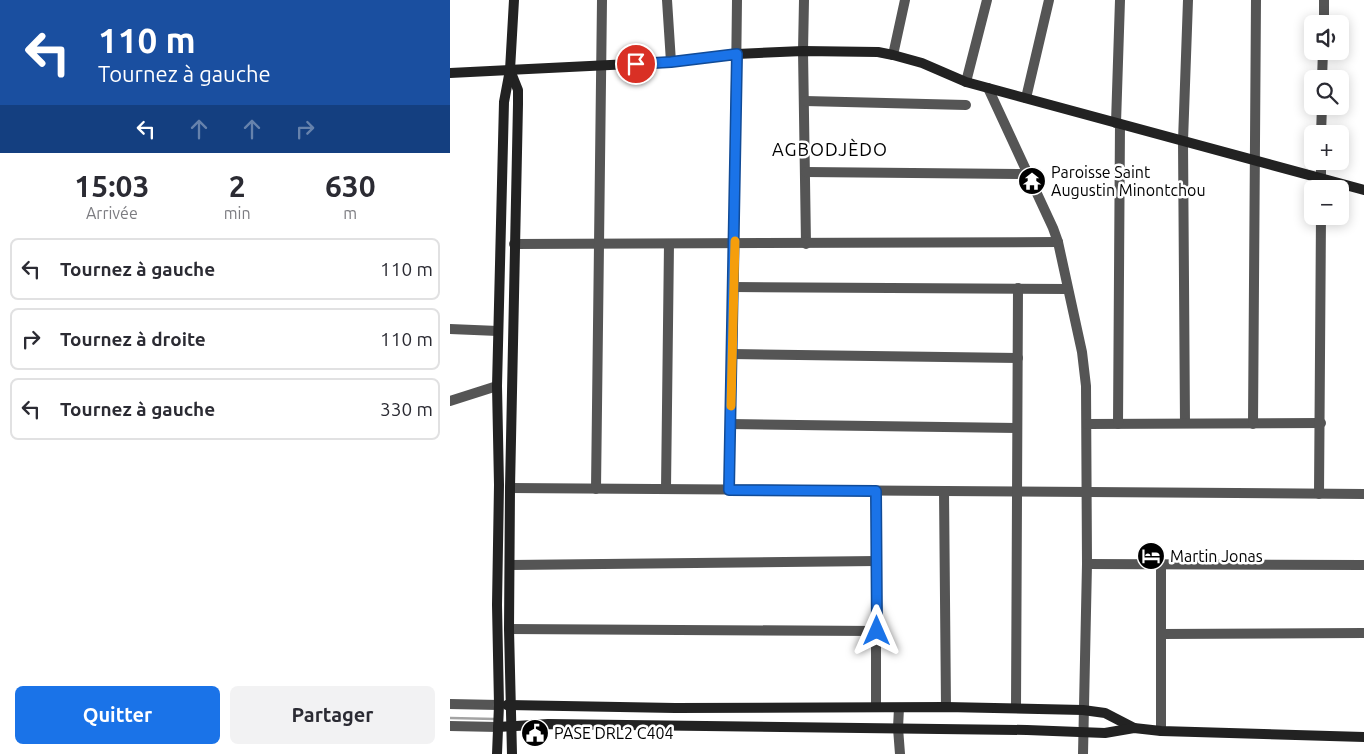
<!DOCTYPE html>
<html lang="fr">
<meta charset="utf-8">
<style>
body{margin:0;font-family:Ubuntu,sans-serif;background:#f2f2f3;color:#2b2b33;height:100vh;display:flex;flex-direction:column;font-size:19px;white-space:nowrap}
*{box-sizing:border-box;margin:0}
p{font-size:16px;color:#7c7c81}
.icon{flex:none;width:28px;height:28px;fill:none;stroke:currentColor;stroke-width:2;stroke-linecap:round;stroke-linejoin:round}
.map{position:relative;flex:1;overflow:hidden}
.panel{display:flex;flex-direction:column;background:#fff;width:450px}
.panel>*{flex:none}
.guide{background:#1a4fa0;color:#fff;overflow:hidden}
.tools{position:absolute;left:854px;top:15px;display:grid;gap:10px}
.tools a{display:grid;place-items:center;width:45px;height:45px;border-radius:8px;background:#fff;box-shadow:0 2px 12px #0003;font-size:25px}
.pin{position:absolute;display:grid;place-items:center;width:42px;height:42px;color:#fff;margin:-21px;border:2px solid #fff;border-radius:50%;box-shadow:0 1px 5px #0007}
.me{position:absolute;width:55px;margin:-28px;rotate:0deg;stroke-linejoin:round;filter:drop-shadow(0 0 4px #0008)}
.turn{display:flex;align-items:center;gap:18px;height:105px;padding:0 15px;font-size:22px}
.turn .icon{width:65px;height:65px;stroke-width:2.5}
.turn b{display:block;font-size:35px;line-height:42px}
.lanes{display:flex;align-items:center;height:48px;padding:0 15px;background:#0003;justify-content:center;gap:25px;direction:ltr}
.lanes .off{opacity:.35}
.eta{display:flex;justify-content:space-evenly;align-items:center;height:85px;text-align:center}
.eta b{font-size:30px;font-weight:600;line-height:35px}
.action{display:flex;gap:10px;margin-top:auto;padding:10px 15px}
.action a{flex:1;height:58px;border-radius:8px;background:#1a73e8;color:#fff;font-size:20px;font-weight:600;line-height:58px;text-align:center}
.action a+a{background:#f2f2f3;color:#2b2b33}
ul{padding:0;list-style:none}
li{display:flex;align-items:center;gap:15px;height:62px;margin:0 10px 8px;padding:0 5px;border:2px solid #e1e1e2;border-radius:8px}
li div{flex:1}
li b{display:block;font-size:19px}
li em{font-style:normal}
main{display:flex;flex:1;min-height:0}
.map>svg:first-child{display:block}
</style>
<main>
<section class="panel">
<div class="guide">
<div class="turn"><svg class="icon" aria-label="left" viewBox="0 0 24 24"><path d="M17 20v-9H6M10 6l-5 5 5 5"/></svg><div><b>110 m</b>Tournez à gauche</div></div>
<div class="lanes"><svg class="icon" aria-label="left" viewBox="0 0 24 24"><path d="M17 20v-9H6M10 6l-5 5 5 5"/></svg><svg class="icon off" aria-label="ahead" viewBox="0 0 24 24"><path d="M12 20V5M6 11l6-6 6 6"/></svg><svg class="icon off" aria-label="ahead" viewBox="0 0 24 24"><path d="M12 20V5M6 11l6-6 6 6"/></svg><svg class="icon off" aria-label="right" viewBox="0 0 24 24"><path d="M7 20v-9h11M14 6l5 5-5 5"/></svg></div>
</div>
<div class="eta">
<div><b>15:03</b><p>Arrivée</p></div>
<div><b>2</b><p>min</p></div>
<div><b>630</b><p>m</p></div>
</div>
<ul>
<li><svg class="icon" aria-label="left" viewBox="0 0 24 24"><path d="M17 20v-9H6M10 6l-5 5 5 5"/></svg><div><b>Tournez à gauche</b></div><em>110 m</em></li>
<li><svg class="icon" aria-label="right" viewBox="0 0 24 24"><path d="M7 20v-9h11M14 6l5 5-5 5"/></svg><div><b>Tournez à droite</b></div><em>110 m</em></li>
<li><svg class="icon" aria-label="left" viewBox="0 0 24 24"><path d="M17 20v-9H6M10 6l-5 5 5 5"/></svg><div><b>Tournez à gauche</b></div><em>330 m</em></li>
</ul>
<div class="action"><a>Quitter</a><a>Partager</a></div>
</section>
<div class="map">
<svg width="914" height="754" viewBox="0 0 914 754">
<rect width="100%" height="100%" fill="#fff"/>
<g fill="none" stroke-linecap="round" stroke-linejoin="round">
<path stroke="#a3a3a3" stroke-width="2.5" d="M 0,718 L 45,719"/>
<g stroke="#555" stroke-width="10">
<path d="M 217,0 L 221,62"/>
<path d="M 354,0 L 353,51 L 356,244"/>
<path d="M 874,24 L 874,0"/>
<path d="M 443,55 L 455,0"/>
<path d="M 872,79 L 873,51"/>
<path d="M 516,82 L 537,0"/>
<path d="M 538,88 L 603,228 L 608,242 L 632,352 L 636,386 L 637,564 L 633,754"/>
<path d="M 576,98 L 599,0"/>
<path d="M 355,101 L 516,105"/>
<path d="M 666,123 L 670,0"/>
<path d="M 871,134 L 872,106"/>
<path d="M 356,172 L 579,174"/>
<path d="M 871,189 L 871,161"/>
<path d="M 64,244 L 608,242"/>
<path d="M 283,287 L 617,289"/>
<path d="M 0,329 L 48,331"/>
<path d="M 282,354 L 568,358"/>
<path d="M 0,401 L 47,386"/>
<path d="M 735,423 L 733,141 L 738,0"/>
<path d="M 280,424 L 567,428"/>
<path d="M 637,424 L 871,423"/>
<path d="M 668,424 L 670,124"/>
<path d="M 803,424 L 806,0"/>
<path d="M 60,488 L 914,494"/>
<path d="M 146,489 L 152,0"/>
<path d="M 216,489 L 219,244"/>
<path d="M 279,490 L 284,243 L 287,0"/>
<path d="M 426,491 L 426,707"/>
<path d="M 494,491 L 496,707"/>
<path d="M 869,494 L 871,216"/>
<path d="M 637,564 L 914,565"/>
<path d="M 61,565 L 427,561"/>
<path d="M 59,629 L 427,631"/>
<path d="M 711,634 L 914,633"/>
<path d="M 0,704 L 49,705"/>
<path d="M 449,708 L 448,728 L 450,754"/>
<path d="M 566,708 L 568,288"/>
<path d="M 0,726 L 48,727"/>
<path d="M 711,731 L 711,564"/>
</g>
<g stroke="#222" stroke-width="10">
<path d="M 60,70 L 68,90 L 68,104 L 60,488 L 59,629 L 62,754"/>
<path d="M 0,73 L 221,62 L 287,54 L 353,51 L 428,52 L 443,55 L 472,63 L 516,82 L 914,190"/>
<path d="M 57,705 L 225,708 L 496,707 L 633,710 L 655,713 L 684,728"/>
<path d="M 48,727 L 98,724 L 577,730 L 655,733 L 684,728 L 711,731 L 914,737"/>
<path d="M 47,754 L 49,705 L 47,605 L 49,485 L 47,386 L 54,102 L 60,70 L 64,0"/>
</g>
</g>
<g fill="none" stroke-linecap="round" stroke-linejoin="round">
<g stroke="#114b97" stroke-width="12">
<path id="route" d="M 186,64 L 221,62 L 287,54 L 279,490 L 426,491 L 427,631"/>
</g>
<use href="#route" stroke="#1a73e8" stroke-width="9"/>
<path stroke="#f59e0b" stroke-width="9" d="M 281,406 L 285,241"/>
</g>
<defs>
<g id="temple-disc" transform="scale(1.4375)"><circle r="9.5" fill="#000" stroke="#fff"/><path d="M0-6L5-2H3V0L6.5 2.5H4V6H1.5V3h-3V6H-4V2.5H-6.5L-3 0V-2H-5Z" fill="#fff"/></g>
<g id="hotel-disc" transform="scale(1.4375)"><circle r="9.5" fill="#000" stroke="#fff"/><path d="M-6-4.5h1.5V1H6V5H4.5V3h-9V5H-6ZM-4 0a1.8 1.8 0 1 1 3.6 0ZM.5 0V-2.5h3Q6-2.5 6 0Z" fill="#fff"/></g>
<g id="civic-disc" transform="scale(1.4375)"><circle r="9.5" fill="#000" stroke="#fff"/><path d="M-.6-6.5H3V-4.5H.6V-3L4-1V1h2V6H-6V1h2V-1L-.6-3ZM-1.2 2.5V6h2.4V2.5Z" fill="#fff"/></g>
</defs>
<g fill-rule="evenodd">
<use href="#temple-disc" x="582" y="181"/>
<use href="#hotel-disc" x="701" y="556"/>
<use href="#civic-disc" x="85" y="733"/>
</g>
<g text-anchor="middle" stroke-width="5" stroke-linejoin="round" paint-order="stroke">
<g font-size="16" fill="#000" stroke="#fff" text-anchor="start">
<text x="601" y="178">Paroisse Saint<tspan x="601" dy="18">Augustin Minontchou</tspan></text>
<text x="720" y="562">Martin Jonas</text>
<text x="104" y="739">PASE DRL2 C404</text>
</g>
<g font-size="18" letter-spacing="1" fill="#000" stroke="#fff">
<text x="380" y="156">AGBODJÈDO</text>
</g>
</g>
</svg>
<div class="tools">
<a><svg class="icon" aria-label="sound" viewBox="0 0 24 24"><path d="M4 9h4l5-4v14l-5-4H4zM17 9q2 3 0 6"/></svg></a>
<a><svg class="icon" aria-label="search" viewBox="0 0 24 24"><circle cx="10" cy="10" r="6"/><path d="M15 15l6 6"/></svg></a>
<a>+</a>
<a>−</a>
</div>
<div class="pin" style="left:186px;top:64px;background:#d93025"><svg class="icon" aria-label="arrive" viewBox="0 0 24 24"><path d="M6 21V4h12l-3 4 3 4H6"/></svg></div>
<svg class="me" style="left:427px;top:631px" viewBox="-20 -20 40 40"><path d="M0-17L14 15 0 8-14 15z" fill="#1a73e8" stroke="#fff" stroke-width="4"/></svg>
</div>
</main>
